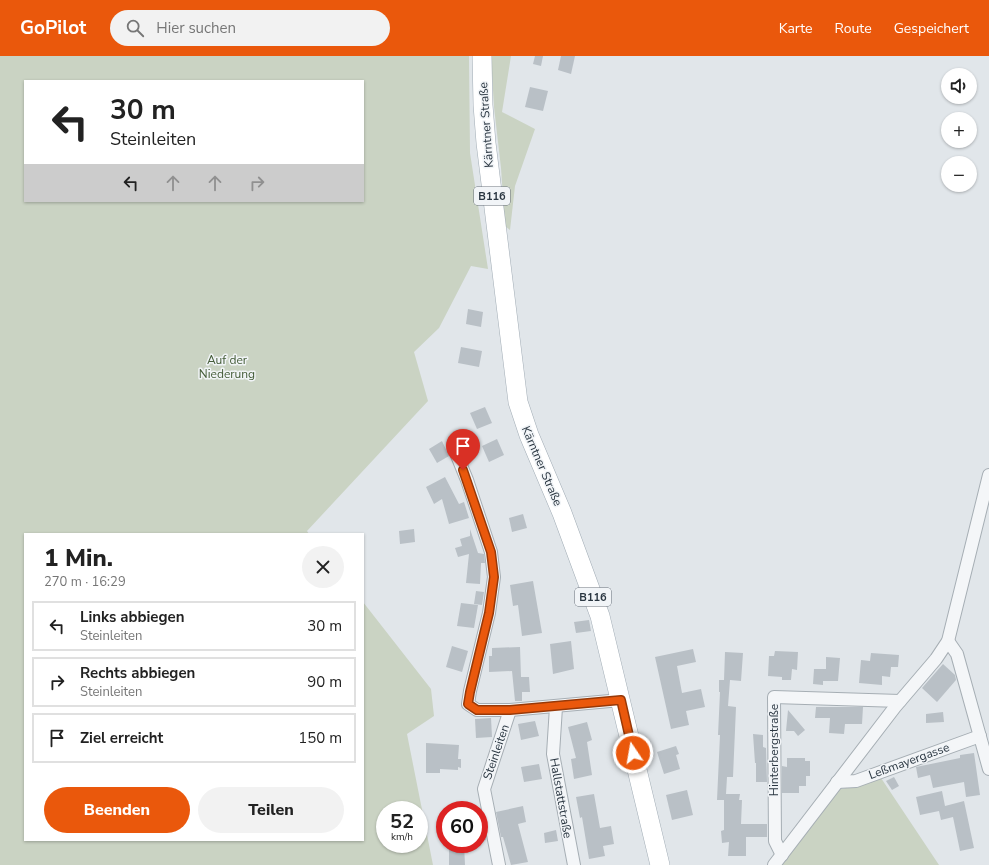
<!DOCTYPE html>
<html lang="de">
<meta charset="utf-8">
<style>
body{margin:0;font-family:"Nunito Sans",sans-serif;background:#f2f2f2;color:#222;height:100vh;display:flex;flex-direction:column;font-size:15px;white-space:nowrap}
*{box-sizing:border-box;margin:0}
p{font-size:13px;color:#767676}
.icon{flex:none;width:22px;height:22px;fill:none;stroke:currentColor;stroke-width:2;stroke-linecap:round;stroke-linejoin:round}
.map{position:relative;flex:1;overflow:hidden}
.drawer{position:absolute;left:24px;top:477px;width:340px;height:308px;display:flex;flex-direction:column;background:#fff;border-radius:0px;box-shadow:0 1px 3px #0004}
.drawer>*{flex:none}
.guide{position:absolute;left:24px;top:24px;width:340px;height:122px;border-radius:0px;box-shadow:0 1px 3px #0004;background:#fff;color:#222;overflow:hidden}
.tools{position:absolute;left:941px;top:12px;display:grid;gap:8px}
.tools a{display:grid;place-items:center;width:36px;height:36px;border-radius:50%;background:#fff;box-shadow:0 1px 3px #0004;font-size:20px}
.speed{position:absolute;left:376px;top:745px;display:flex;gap:8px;font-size:20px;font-weight:700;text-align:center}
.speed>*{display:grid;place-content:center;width:52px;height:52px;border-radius:50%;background:#fff;box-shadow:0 1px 3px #0004;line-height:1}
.speed small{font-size:10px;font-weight:400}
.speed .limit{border:6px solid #d22;background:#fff;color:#111}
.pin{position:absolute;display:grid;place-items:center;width:34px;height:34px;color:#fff;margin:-41px -17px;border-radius:50% 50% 50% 0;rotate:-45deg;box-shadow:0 0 4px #0007}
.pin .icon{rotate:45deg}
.me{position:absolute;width:44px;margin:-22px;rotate:348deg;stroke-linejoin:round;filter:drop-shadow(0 0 3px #0008)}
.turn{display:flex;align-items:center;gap:14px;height:84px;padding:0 20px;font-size:18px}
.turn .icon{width:52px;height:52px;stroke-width:2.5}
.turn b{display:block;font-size:28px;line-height:34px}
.lanes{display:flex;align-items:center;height:38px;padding:0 20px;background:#0003;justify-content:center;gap:20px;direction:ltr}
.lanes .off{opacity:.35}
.round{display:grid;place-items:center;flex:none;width:42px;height:42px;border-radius:21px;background:#f2f2f2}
.summary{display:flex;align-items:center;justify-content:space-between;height:68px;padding:0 20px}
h1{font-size:24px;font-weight:800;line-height:30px}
.cta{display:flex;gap:8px;margin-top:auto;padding:8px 20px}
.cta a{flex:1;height:46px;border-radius:24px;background:#ea580c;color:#fff;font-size:16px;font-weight:800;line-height:46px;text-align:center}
.cta a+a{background:#f2f2f2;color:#222}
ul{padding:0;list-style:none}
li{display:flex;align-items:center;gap:12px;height:50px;margin:0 8px 6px;padding:0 12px;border:2px solid #e0e0e0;border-radius:0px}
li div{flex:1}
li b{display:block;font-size:15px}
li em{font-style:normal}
header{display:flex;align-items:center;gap:24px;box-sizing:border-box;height:56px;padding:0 20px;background:#ea580c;color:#fff}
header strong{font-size:19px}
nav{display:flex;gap:22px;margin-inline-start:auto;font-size:14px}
.search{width:280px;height:36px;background:#f2f2f2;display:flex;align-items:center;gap:10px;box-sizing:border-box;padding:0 14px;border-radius:22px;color:#767676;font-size:15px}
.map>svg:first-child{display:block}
</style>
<header>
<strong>GoPilot</strong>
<div class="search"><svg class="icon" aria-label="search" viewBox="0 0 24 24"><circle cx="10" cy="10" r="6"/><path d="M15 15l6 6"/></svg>Hier suchen</div>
<nav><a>Karte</a><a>Route</a><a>Gespeichert</a></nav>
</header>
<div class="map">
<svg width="989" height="809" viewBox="0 0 989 809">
<rect width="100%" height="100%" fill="#e1e6ea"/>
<g fill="#cad3c3" fill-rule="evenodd">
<path d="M 0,0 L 469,0 L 470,97 L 488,213 L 471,210 L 439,272 L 414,296 L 428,345 L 307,475 L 309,478 L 25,478 L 25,784 L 363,784 L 363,546 L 431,633 L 434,660 L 407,678 L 433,809 L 0,809 ZM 25,25 L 363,25 L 363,145 L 25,145 ZM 385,754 L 419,754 L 419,788 L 385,788 Z"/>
<path d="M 491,0 L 511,0 L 502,56 L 535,73 L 515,130 L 510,174 L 505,170 L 501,112 L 494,51 Z"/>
<path d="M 879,719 L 939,809 L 782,809 L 837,734 L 858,729 Z"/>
</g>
<g fill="#b9c0c6">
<path d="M 535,0 L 543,0 L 541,10 L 533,8 Z"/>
<path d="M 561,0 L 575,0 L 571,18 L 558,14 Z"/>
<path d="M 530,31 L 548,35 L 543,55 L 525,51 Z"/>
<path d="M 468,253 L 483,256 L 481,271 L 466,268 Z"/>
<path d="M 461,291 L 482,295 L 479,311 L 458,307 Z"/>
<path d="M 485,351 L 492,367 L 477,373 L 470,357 Z"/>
<path d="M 497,383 L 504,399 L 489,406 L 482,390 Z"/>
<path d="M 442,385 L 449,400 L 437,407 L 429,393 Z"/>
<path d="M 445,421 L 459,448 L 464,446 L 469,462 L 449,468 L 442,443 L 434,448 L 426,431 Z"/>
<path d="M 523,458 L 527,472 L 512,476 L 509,462 Z"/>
<path d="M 414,473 L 415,486 L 400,488 L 399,475 Z"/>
<path d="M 470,473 L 478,497 L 484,498 L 485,507 L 481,507 L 480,528 L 466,527 L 469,498 L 458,501 L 455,492 L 462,490 L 460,483 L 470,480 Z"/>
<path d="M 533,525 L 542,577 L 522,580 L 518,549 L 513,550 L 510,529 Z"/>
<path d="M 476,535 L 484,536 L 482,549 L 474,548 Z"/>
<path d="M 461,547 L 478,549 L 474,572 L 457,570 Z"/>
<path d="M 589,564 L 591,575 L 576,577 L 574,566 Z"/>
<path d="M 571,585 L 574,613 L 553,618 L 550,588 Z"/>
<path d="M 452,590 L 468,595 L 462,616 L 446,611 Z"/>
<path d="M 520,591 L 521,621 L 529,621 L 530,636 L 522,636 L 522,645 L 515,645 L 512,615 L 489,616 L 489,600 L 492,600 L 492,592 Z"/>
<path d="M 693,593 L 696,606 L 677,610 L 682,637 L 701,633 L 705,651 L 686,655 L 689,669 L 671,673 L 655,601 Z"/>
<path d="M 775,595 L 798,596 L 797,614 L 792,613 L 791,624 L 782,624 L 782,621 L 768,620 L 769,600 L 774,600 Z"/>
<path d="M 725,596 L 743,597 L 741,625 L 730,624 L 728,650 L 736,651 L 733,721 L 727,721 L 726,738 L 740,738 L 739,744 L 742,744 L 741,768 L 767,768 L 767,781 L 746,781 L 746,800 L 728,800 L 729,786 L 722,787 L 721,775 L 724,774 L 724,744 L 717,744 L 720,679 L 718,679 L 720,636 L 719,636 L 719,624 L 724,624 Z"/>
<path d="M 871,597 L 899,599 L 898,611 L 891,611 L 890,621 L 882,620 L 882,629 L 859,627 L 861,604 L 870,605 Z"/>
<path d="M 826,601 L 840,602 L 838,625 L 823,625 L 823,629 L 813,628 L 814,613 L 826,613 Z"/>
<path d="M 943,608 L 955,619 L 956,624 L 937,646 L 922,632 Z"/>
<path d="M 816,651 L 863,651 L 862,668 L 845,668 L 844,678 L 829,677 L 830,662 L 815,662 Z"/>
<path d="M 788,654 L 805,674 L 798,680 L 794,675 L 786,675 Z"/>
<path d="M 943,656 L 944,666 L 926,667 L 926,658 Z"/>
<path d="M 491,662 L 492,681 L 476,682 L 475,663 Z"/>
<path d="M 535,665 L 539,680 L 521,684 L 518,668 Z"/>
<path d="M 587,666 L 592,684 L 587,686 L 592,719 L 574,723 L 571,703 L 576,702 L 568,671 Z"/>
<path d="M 753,678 L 763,679 L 763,691 L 766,692 L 767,726 L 756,726 L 756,707 L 755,707 Z"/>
<path d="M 426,687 L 459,689 L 458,703 L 461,703 L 461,712 L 458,711 L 458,714 L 440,713 L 440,717 L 426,717 Z"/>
<path d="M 676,690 L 679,698 L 676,699 L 680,713 L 664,718 L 657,696 Z"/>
<path d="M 974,697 L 980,739 L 966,741 L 964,726 L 933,732 L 930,719 L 918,722 L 916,711 L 960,702 L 960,699 Z"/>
<path d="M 787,702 L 805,702 L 805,705 L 810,705 L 810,720 L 806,720 L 806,730 L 799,730 L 799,737 L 782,737 L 782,710 L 787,711 Z"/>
<path d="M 539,708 L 542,723 L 524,726 L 521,711 Z"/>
<path d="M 894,721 L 899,730 L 892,734 L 886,725 Z"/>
<path d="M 687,734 L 693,759 L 672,764 L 666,739 Z"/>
<path d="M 942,735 L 945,750 L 964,745 L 974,792 L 960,795 L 953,761 L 941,764 L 939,755 L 920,759 L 916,741 Z"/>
<path d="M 594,738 L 600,772 L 611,770 L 614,788 L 603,790 L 605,800 L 589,803 L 582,761 L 580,762 L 576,741 Z"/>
<path d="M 523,750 L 526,766 L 518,768 L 528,806 L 511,809 L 503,781 L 501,781 L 496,756 Z"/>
<path d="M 481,758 L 486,784 L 479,785 L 479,759 Z"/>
<path d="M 556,774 L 558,785 L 545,787 L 544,777 Z"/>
<path d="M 455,788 L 464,788 L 465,809 L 449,809 L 449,793 L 456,792 Z"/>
</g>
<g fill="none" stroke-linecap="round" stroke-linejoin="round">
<g stroke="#a6aeb4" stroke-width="14">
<g id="street">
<path d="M 456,397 L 467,424 L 491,496 L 494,521 L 489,557 L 470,635 L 468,648 L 477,654 L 510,654 L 484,733 L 499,809"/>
<path d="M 948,585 L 957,598 L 989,713"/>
<path d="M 556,651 L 553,698 L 574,809"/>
<path d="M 510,654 L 621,644"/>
<path d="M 837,726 L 856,725 L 980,680"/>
<path d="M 782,799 L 775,785 L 774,641 L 900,645"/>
<path d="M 774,809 L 895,651 L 936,603 L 948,585 L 989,419"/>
</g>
</g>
<g stroke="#a1acb5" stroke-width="20">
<path id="primary" d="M 482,0 L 483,49 L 486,87 L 518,346 L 529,379 L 562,457 L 600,560 L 660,809"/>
</g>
<use href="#street" stroke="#f4f6f8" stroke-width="12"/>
<use href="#primary" stroke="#fff" stroke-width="19"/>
</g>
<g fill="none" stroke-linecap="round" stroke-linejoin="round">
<g stroke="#983908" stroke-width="10">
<path id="route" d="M 463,414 L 491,496 L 494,521 L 489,557 L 470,636 L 468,648 L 477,654 L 510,654 L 621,644 L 633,697"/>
</g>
<use href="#route" stroke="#ea580c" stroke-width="7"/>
</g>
<g text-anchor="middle" stroke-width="3" stroke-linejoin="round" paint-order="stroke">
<g fill="#f1f4f7" stroke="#666f78" stroke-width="1">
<rect x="474" y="131" width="36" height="18" rx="3"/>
<rect x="575" y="532" width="36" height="18" rx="3"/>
</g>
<g font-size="11" font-weight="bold" fill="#2a3641">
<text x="492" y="144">B116</text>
<text x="593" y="545">B116</text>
</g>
<g font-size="12" fill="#2a3641" stroke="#f1f4f7">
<text transform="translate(486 69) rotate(-94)" y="4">Kärntner Straße</text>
<text transform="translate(542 410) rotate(67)" y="4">Kärntner Straße</text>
<text transform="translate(774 694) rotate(-90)" y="4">Hinterbergstraße</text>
<text transform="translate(496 696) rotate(-71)" y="4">Steinleiten</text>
<text transform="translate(909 705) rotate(-20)" y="4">Leßmayergasse</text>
<text transform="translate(561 742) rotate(80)" y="4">Hallstattstraße</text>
</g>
<g font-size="12" fill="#445c38" stroke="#f1f4f7">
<text x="227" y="308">Auf der<tspan x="227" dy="14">Niederung</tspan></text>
</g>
</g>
</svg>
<div class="tools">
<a><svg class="icon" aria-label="sound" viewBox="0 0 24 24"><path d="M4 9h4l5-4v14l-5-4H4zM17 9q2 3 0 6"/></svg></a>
<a>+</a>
<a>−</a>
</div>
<div class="speed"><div>52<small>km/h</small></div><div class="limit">60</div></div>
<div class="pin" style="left:463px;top:414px;background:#d93025"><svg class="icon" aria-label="arrive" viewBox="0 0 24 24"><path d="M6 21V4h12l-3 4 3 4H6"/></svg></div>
<svg class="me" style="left:633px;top:697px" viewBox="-20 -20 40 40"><circle r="17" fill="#ea580c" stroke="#fff" stroke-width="3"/><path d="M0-11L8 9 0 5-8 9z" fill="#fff"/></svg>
<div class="guide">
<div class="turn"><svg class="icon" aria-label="left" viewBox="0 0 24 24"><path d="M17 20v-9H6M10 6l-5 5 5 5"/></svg><div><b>30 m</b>Steinleiten</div></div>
<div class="lanes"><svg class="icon" aria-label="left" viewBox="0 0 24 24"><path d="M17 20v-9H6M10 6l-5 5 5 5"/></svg><svg class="icon off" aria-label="ahead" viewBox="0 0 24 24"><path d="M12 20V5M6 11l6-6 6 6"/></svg><svg class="icon off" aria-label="ahead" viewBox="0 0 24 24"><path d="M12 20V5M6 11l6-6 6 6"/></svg><svg class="icon off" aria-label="right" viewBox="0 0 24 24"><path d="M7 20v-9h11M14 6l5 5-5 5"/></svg></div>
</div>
<section class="drawer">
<div class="summary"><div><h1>1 Min.</h1><p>270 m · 16:29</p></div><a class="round"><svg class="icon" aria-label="close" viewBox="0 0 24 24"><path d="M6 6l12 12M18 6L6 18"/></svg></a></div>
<ul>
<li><svg class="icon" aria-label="left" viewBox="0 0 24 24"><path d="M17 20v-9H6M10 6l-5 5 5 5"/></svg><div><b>Links abbiegen</b><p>Steinleiten</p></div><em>30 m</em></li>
<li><svg class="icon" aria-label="right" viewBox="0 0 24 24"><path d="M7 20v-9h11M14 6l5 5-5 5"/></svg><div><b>Rechts abbiegen</b><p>Steinleiten</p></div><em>90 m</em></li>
<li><svg class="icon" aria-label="arrive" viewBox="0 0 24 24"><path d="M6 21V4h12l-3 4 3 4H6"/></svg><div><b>Ziel erreicht</b></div><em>150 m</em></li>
</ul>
<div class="cta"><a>Beenden</a><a>Teilen</a></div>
</section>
</div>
